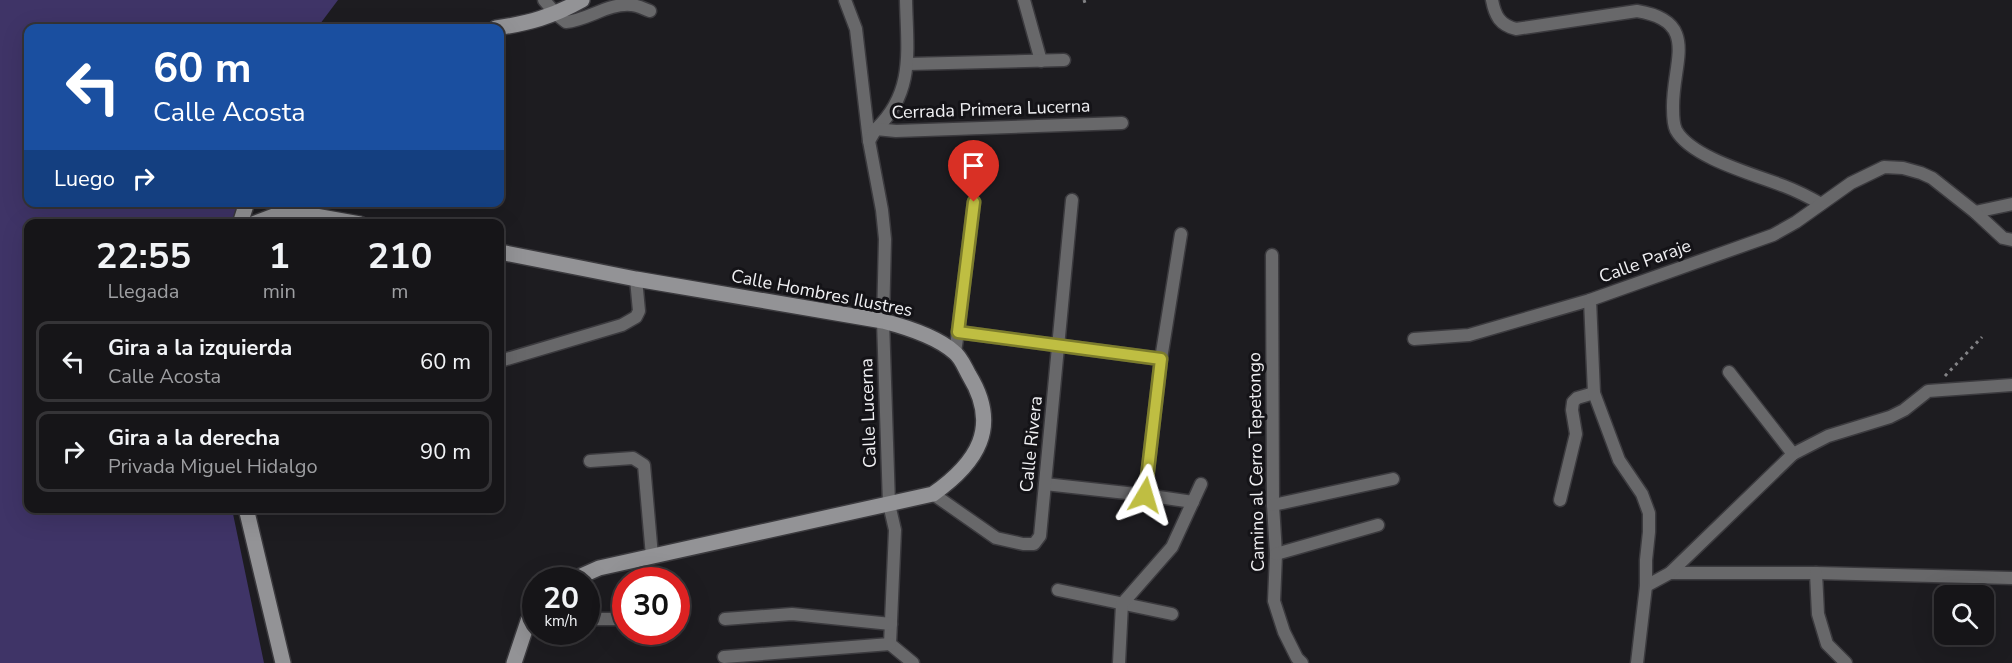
<!DOCTYPE html>
<html lang="es">
<style>
body{margin:0;font-family:"Nunito Sans",sans-serif;background:#232225;color:#f1f3f6;height:100vh;display:flex;flex-direction:column;font-size:22px;white-space:nowrap}
*{box-sizing:border-box;margin:0}
p{font-size:20px;color:#9e9fa2}
.icon{flex:none;width:33px;height:33px;fill:none;stroke:currentColor;stroke-width:2;stroke-linecap:round;stroke-linejoin:round}
.map{position:relative;flex:1;overflow:hidden}
.panel{position:absolute;left:24px;top:219px;width:480px;height:294px;display:flex;flex-direction:column;background:#161518;border-radius:12px;box-shadow:0 6px 24px #0002,0 0 0 2px #353437}
.panel>*{flex:none}
.guide{position:absolute;left:24px;top:24px;width:480px;height:183px;border-radius:12px;box-shadow:0 6px 24px #0002,0 0 0 2px #353437;background:#1a4fa0;color:#fff;overflow:hidden}
.buttons{position:absolute;left:1934px;top:585px;display:grid;gap:12px}
.buttons a{display:grid;place-items:center;width:60px;height:60px;border-radius:12px;background:#161518;box-shadow:0 6px 24px #0002,0 0 0 2px #353437;font-size:30px}
.speed{position:absolute;left:522px;top:567px;display:flex;gap:12px;font-size:30px;font-weight:700;text-align:center}
.speed>*{display:grid;place-content:center;width:78px;height:78px;border-radius:50%;background:#161518;box-shadow:0 6px 24px #0002,0 0 0 2px #353437;line-height:1}
.speed small{font-size:15px;font-weight:400}
.speed .limit{border:9px solid #d22;background:#fff;color:#111}
.pin{position:absolute;display:grid;place-items:center;width:51px;height:51px;color:#fff;margin:-62px -26px;border-radius:50% 50% 50% 0;rotate:-45deg;box-shadow:0 0 6px #0007}
.pin .icon{rotate:45deg}
.me{position:absolute;width:66px;margin:-33px;rotate:7deg;stroke-linejoin:round;filter:drop-shadow(0 0 4px #0008)}
.turn{display:flex;align-items:center;gap:21px;height:126px;padding:0 30px;font-size:27px}
.turn .icon{width:78px;height:78px;stroke-width:2.5}
.turn b{display:block;font-size:42px;line-height:51px}
.then{display:flex;align-items:center;height:57px;padding:0 30px;background:#0003;gap:12px;font-size:22px}
.eta{display:flex;justify-content:space-evenly;align-items:center;height:102px;text-align:center}
.eta b{font-size:36px;font-weight:700;line-height:42px}
ul{padding:0;list-style:none}
li{display:flex;align-items:center;gap:18px;height:81px;margin:0 12px 9px;padding:0 18px;border:3px solid #353437;border-radius:12px}
li div{flex:1}
li b{display:block;font-size:22px}
li em{font-style:normal}
.map>svg:first-child{display:block}
</style>
<div class="map">
<svg width="2012" height="663" viewBox="0 0 2012 663">
<rect width="100%" height="100%" fill="#1d1c20"/>
<path fill="#3f3467" d="M 0,0 L 338,0 L 317,28 L 28,28 L 28,202 L 246,203 L 237,223 L 28,224 L 28,508 L 232,509 L 264,663 L 0,663 Z"/>
<g fill="none" stroke-linecap="round" stroke-linejoin="round">
<g stroke="#3b3a3e" stroke-width="15">
<g id="street">
<path d="M 544,0 L 556,14 L 566,22 C 588,20 608,3 631,5 C 637,5 644,9 650,11"/>
<path d="M 845,0 L 856,29 L 869,141 L 882,210 L 885,239 L 883,321 L 889,504 L 895,530 L 890,644 L 913,663"/>
<path d="M 1024,0 L 1041,61"/>
<path d="M 1492,0 C 1495,16 1500,25 1516,29 L 1637,11 C 1701,21 1672,63 1673,108 C 1673,115 1673,124 1676,130 C 1691,158 1756,175 1784,186 C 1797,191 1809,197 1821,204"/>
<path d="M 908,64 L 1064,60"/>
<path d="M 876,129 C 915,92 907,50 906,0"/>
<path d="M 869,141 L 876,129 L 896,131 L 1122,123"/>
<path d="M 1975,212 L 2012,204"/>
<path d="M 1272,255 L 1273,505 L 1276,554 L 1274,601 L 1284,632 L 1297,658 L 1302,663"/>
<path d="M 958,332 L 974,202"/>
<path d="M 1414,339 L 1469,335 L 1590,300"/>
<path d="M 955,352 L 958,332 L 1161,359"/>
<path d="M 500,361 L 622,325 L 636,317 L 639,311 L 636,279"/>
<path d="M 1793,454 L 1828,436 L 1890,417 L 1904,410 L 1928,391 L 2012,385"/>
<path d="M 590,461 L 633,458 L 644,465 L 652,556"/>
<path d="M 1045,484 L 1145,495 L 1193,502"/>
<path d="M 933,494 L 996,538 L 1023,544 L 1034,544 L 1040,536 L 1072,200"/>
<path d="M 1145,495 L 1161,359 L 1181,234"/>
<path d="M 1560,500 L 1576,434 L 1572,410 L 1573,402 L 1577,398 L 1594,393"/>
<path d="M 1273,505 L 1393,479"/>
<path d="M 1276,554 L 1378,525"/>
<path d="M 1670,573 L 1816,573 L 2012,578"/>
<path d="M 1816,573 L 1818,614 L 1827,644 L 1846,663"/>
<path d="M 1646,586 L 1670,573 L 1793,454 L 1729,372"/>
<path d="M 1058,590 L 1172,614"/>
<path d="M 586,619 L 626,619"/>
<path d="M 725,619 L 792,614 L 891,624"/>
<path d="M 724,657 L 890,644"/>
<path d="M 1119,663 L 1122,604 L 1172,547 L 1201,484"/>
<path d="M 1637,663 L 1646,586 L 1646,560 L 1649,532 L 1649,513 L 1642,494 L 1619,460 L 1594,393 L 1590,300 L 1773,235 L 1796,222 L 1851,183 L 1884,167 L 1903,168 L 1921,173 L 1932,178 L 1975,212 L 2003,238 L 2012,240"/>
</g>
</g>
<g stroke="#3b3a3e" stroke-width="18">
<g id="secondary">
<path d="M 496,28 C 529,23 552,17 582,0"/>
<path d="M 240,224 L 247,202"/>
<path d="M 253,224 L 287,211 L 360,224"/>
<path d="M 500,252 L 636,279 L 883,321 C 906,327 936,336 954,352 C 961,357 965,368 969,375 C 1001,427 977,463 933,494 L 599,568 L 572,580"/>
<path d="M 246,508 L 283,663"/>
<path d="M 514,663 L 528,621 L 536,612"/>
</g>
</g>
<g stroke="#838386" stroke-width="3" stroke-dasharray="3 4.5" stroke-linecap="butt">
<path d="M 1084,0 L 1085,3"/>
<path d="M 1945,376 L 1982,337"/>
</g>
<use href="#street" stroke="#68686a" stroke-width="12"/>
<use href="#secondary" stroke="#939396" stroke-width="15"/>
</g>
<g fill="none" stroke-linecap="round" stroke-linejoin="round">
<g stroke="#7c7c2b" stroke-width="15">
<path id="route" d="M 974,202 L 958,332 L 1161,359 L 1145,495"/>
</g>
<use href="#route" stroke="#bfbe42" stroke-width="10"/>
</g>
<g text-anchor="middle" stroke-width="6" stroke-linejoin="round" paint-order="stroke">
<g font-size="18" fill="#f0f0f3" stroke="#141317">
<text transform="translate(991 109) rotate(-2)" y="6">Cerrada Primera Lucerna</text>
<text transform="translate(1645 261) rotate(-20)" y="6">Calle Paraje</text>
<text transform="translate(822 293) rotate(11)" y="6">Calle Hombres Ilustres</text>
<text transform="translate(868 413) rotate(-92)" y="6">Calle Lucerna</text>
<text transform="translate(1031 444) rotate(-84)" y="6">Calle Rivera</text>
<text transform="translate(1256 462) rotate(-91)" y="6">Camino al Cerro Tepetongo</text>
</g>
</g>
</svg>
<div class="buttons">
<a><svg class="icon" aria-label="search" viewBox="0 0 24 24"><circle cx="10" cy="10" r="6"/><path d="M15 15l6 6"/></svg></a>
</div>
<div class="speed"><div>20<small>km/h</small></div><div class="limit">30</div></div>
<div class="pin" style="left:974px;top:202px;background:#d93025"><svg class="icon" aria-label="arrive" viewBox="0 0 24 24"><path d="M6 21V4h12l-3 4 3 4H6"/></svg></div>
<svg class="me" style="left:1145px;top:495px" viewBox="-20 -20 40 40"><path d="M0-17L14 15 0 8-14 15z" fill="#bfbe42" stroke="#fff" stroke-width="4"/></svg>
<div class="guide">
<div class="turn"><svg class="icon" aria-label="left" viewBox="0 0 24 24"><path d="M17 20v-9H6M10 6l-5 5 5 5"/></svg><div><b>60 m</b>Calle Acosta</div></div>
<div class="then">Luego<svg class="icon" aria-label="right" viewBox="0 0 24 24"><path d="M7 20v-9h11M14 6l5 5-5 5"/></svg></div>
</div>
<section class="panel">
<div class="eta">
<div><b>22:55</b><p>Llegada</p></div>
<div><b>1</b><p>min</p></div>
<div><b>210</b><p>m</p></div>
</div>
<ul>
<li><svg class="icon" aria-label="left" viewBox="0 0 24 24"><path d="M17 20v-9H6M10 6l-5 5 5 5"/></svg><div><b>Gira a la izquierda</b><p>Calle Acosta</p></div><em>60 m</em></li>
<li><svg class="icon" aria-label="right" viewBox="0 0 24 24"><path d="M7 20v-9h11M14 6l5 5-5 5"/></svg><div><b>Gira a la derecha</b><p>Privada Miguel Hidalgo</p></div><em>90 m</em></li>
</ul>
</section>
</div>
